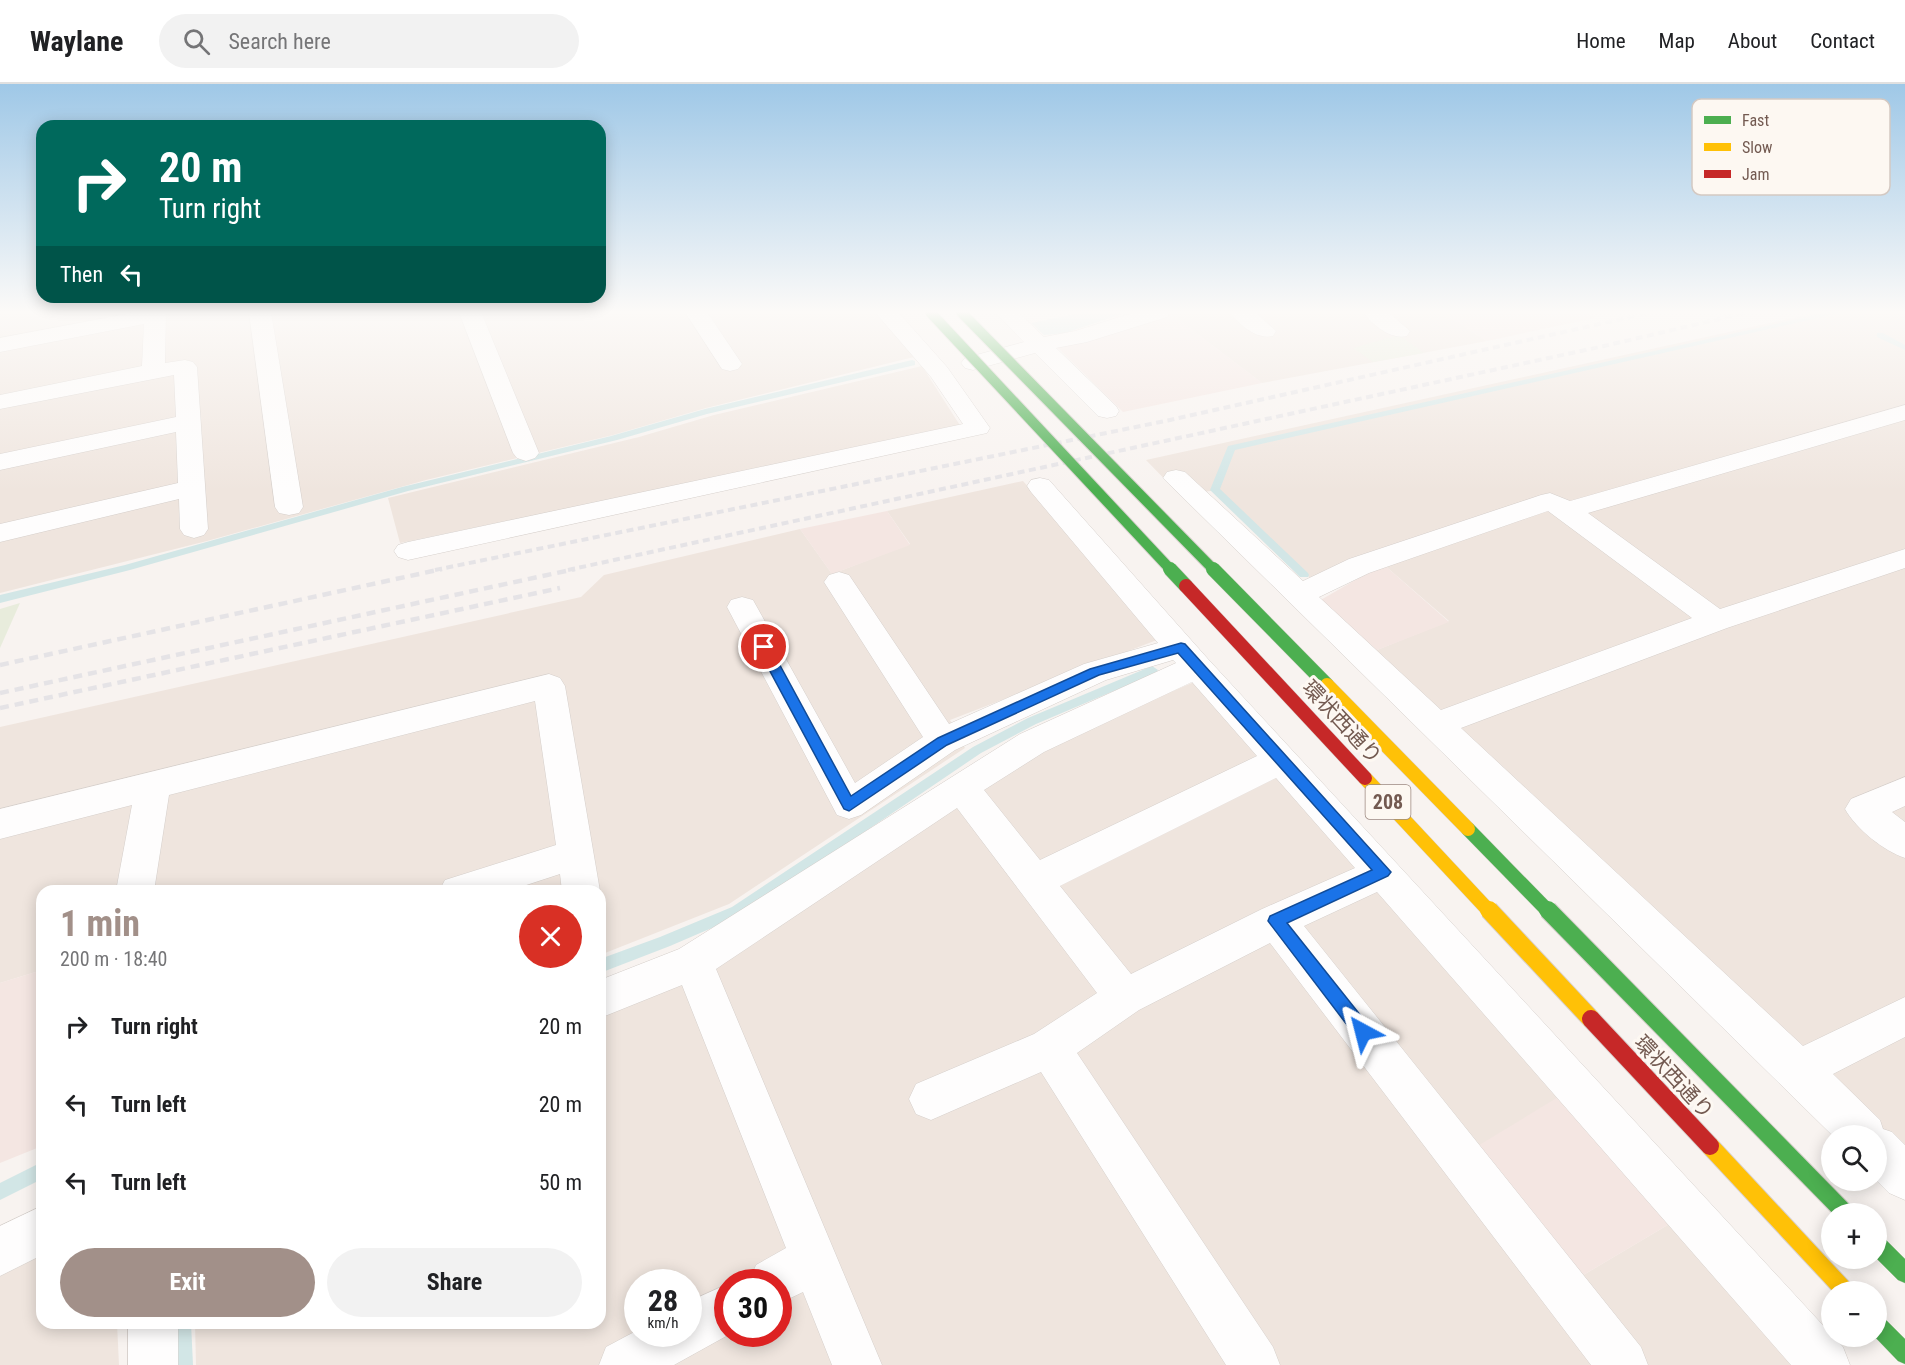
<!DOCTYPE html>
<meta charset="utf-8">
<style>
body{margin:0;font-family:"Roboto Condensed","Noto Sans JP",sans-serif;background:#f2f2f2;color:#202124;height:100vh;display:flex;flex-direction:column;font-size:22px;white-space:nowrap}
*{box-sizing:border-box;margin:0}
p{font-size:20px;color:#757577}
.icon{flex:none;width:33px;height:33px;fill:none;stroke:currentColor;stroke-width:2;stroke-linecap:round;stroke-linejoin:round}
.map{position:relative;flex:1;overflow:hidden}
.details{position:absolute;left:36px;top:801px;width:570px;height:444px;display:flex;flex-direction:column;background:#fff;border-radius:18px;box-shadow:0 3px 15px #0003}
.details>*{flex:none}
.guide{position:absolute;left:36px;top:36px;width:570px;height:183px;border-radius:18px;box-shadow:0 3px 15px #0003;background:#00695c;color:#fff;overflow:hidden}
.tools{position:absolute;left:1821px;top:1041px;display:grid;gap:12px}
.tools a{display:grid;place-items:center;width:66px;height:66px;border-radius:50%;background:#fff;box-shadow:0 3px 15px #0003;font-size:30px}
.speed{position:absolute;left:624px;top:1185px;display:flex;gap:12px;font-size:30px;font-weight:700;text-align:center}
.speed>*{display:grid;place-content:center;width:78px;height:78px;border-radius:50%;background:#fff;box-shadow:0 3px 15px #0003;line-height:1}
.speed small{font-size:15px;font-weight:400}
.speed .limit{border:9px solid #d22;background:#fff;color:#111}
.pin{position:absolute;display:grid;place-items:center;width:51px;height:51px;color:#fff;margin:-26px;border:3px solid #fff;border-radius:50%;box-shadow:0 2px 6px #0007}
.me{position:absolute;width:66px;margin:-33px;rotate:322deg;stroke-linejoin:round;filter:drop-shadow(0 0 4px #0008)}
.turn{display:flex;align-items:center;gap:21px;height:126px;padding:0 24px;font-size:27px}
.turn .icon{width:78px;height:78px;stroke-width:2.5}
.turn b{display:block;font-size:42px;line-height:51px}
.then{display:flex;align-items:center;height:57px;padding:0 24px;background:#0003;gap:12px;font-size:22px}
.round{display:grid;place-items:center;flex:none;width:63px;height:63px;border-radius:32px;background:#f2f2f2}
.overview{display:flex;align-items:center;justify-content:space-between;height:102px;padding:0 24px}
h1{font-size:36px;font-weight:700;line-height:45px;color:#a29089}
.cta{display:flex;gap:12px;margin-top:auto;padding:12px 24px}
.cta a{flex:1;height:69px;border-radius:36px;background:#a29089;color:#fff;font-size:24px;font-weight:700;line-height:69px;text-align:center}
.cta a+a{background:#f2f2f2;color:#202124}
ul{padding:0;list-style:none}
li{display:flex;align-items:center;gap:18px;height:78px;padding:0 24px}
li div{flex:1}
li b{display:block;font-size:22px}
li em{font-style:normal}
header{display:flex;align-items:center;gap:36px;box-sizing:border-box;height:84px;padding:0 30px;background:#fff;border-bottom:2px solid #e0e0e0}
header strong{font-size:28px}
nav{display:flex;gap:33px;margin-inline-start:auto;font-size:21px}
.search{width:420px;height:54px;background:#f2f2f2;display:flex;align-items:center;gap:15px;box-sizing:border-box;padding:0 21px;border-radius:33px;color:#757577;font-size:22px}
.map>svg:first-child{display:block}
</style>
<header>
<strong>Waylane</strong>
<div class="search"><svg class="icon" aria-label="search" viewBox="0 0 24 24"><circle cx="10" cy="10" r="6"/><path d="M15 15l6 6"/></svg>Search here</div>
<nav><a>Home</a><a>Map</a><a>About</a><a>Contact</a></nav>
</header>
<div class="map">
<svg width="1905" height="1281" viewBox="0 0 1905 1281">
<rect width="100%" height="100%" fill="#f8f3f0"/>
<g fill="#efe5de" fill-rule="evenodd">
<path d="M 0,228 L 875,228 L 914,273 L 706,324 L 613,351 L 426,396 L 207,457 L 0,509 Z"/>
<path d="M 1179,228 L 1467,228 L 1449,233 L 1487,257 L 1262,299 L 1171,230 Z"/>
<path d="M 1820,228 L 1905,228 L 1905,1066 L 1372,568 L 1449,537 L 1383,480 L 1360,471 L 1312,496 L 1218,406 L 1180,411 L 1146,376 Z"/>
<path d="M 922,282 L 961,343 L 400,459 L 388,414 L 639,353 L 714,331 Z"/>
<path d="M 1023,397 L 1162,554 L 950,636 L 965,664 L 729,820 L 600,871 L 600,807 L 42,807 L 42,886 L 0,899 L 0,643 L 581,513 L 604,491 L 800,445 L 832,490 L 910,460 L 887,427 Z"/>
<path d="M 1199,596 L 1560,1012 L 1580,1193 L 1671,1139 L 1795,1281 L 196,1281 L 195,1239 L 600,1239 L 600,927 L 1042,662 ZM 638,1198 L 688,1198 L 688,1250 L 638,1250 ZM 728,1198 L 778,1198 L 778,1250 L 728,1250 Z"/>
<path d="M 42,1154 L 42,1239 L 117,1239 L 119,1281 L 0,1281 L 0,1177 Z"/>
</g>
<g fill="#f4e6e2">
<path d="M 1467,228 L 1585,228 L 1595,234 L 1487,257 L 1449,233 Z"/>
<path d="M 1171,230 L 1262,299 L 1123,328 L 1057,263 Z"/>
<path d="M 887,427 L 910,461 L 832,490 L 800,445 Z"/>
<path d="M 1383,480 L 1449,538 L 1372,568 L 1319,517 Z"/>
<path d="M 42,886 L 42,1062 L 0,1079 L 0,899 Z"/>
<path d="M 1560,1012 L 1671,1139 L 1580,1193 L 1476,1063 Z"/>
</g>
<g fill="#e8ecdc">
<path d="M 1399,251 L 1424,269 L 1373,278 L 1353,264 Z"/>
<path d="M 20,519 L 0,564 L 0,525 Z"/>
</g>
<path fill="#d2e6e6" d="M 1085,228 L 1125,229 L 1065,249 L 1044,251 L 1031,239 Z"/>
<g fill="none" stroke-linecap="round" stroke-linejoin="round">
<g fill="#d2e6e6" fill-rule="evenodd">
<path d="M 1829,228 L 1844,228 L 1235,366 L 1220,405 L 1308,489 L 1309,491 L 1308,493 L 1300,493 L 1210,406 L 1228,362 Z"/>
<path d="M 1877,249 L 1883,249 L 1905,261 L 1905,266 L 1877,253 Z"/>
<path d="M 912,276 L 915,277 L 915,281 L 707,330 L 617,356 L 408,407 L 130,486 L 0,519 L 0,511 L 125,481 L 402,403 L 611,352 L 705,325 Z"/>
<path d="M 1152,582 L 1158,586 L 1156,589 L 1036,640 L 981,669 L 742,831 L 670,862 L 600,889 L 600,875 L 660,853 L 732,823 L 973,663 L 1028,634 Z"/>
<path d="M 42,1078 L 42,1095 L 0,1116 L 0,1099 Z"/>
<path d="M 173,1239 L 191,1239 L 193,1281 L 175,1281 Z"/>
</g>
<g stroke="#d5cfcb" stroke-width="1">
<g id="street">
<path d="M 137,228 L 166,228 L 165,279 L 185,276 L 193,278 L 197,283 L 208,445 L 204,451 L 194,454 L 184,451 L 180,445 L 179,415 L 0,458 L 0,440 L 178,399 L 176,348 L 0,386 L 0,370 L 176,333 L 174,291 L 0,325 L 0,311 L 142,282 L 144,240 L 0,268 L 0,254 Z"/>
<path d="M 249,228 L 271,228 L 303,423 L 299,429 L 289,431 L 279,429 L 275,423 Z"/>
<path d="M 459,228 L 481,228 L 539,369 L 535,374 L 526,377 L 517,374 L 513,369 Z"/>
<path d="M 685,228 L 707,228 L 742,280 L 738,285 L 730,287 L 722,285 Z"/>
<path d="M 875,228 L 898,228 L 947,283 L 990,344 L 987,349 L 408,476 L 398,473 L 394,467 L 398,461 L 408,458 L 963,340 L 931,293 Z"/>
<path d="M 995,228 L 1018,228 L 1044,253 L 1075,247 L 1136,228 L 1170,228 L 1167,233 L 1087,258 L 1056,264 L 1116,322 L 1119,327 L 1116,332 L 1107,334 L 1098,332 L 1035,269 L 973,286 L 965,284 L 961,279 L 965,274 L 1024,258 Z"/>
<path d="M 1230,228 L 1255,228 L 1276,247 L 1273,252 C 1257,256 1239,241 1230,228 Z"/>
<path d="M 1363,228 L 1388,228 L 1410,247 L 1407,252 C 1391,256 1372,241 1363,228 Z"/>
<path d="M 1905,321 L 1905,336 L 1588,429 L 1720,525 L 1905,465 L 1905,484 L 1727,544 L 1461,644 L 1803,962 L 1905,913 L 1905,953 L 1833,990 L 1880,1036 L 1883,1045 L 1892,1048 L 1905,1061 L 1905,1116 L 1889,1109 L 1876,1096 L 1876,1052 L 1833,1052 L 1163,394 L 1167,388 L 1176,386 L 1185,388 L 1303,497 L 1349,475 L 1541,411 L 1550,409 L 1570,417 ZM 1548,427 L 1692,534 L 1441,626 L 1319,513 L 1369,489 Z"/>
<path d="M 1040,394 L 1049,396 L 1208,575 L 1843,1263 L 1850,1281 L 1791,1281 L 1377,808 L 1304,842 L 1641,1263 L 1648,1281 L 1591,1281 L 1270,859 L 1139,926 L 1077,969 L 1273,1263 L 1280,1281 L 1226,1281 L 1041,988 L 931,1036 L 916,1030 L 909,1015 L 916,1000 L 1034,950 L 1097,909 L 957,724 L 716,885 L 882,1281 L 832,1281 L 803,1208 L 778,1220 L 778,1198 L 749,1198 L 756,1181 L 786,1164 L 682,901 L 600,934 L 600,896 L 679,865 L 1020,650 L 1176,579 L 1173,576 L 1106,596 L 955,666 L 861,731 L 849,735 L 837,731 L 727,523 L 731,516 L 742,513 L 753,516 L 855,699 L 923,653 L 824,498 L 829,491 L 839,488 L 849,491 L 949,640 L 1084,580 L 1158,559 L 1031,408 L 1027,402 L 1031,396 ZM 1192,598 L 1257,672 L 1040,776 L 984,706 L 1044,668 ZM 1276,694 L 1355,784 L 1262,825 L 1131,890 L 1060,802 Z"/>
<path d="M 549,590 L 560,594 L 565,602 L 600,807 L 562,807 L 560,790 L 508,807 L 439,807 L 445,796 L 556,761 L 535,617 L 169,711 L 154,807 L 116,807 L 132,721 L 0,755 L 0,725 Z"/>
<path d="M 1905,693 L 1905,722 L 1892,728 L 1905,738 L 1905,774 C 1884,767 1856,745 1845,725 L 1851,715 Z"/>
<path d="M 42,1122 L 42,1171 L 0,1192 L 0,1142 Z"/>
<path d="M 728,1200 L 728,1250 L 730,1250 L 674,1281 L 599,1281 L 606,1263 L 638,1246 L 638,1250 L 688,1250 L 688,1218 Z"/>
<rect x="128" y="1239" width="50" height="42"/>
</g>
</g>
<g stroke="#d8d0cd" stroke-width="1">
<g id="fast">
<path d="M 1876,1151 L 1883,1153 L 1905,1175 L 1905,1199 L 1898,1196 L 1876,1174 Z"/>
<path d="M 1876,1230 L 1883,1233 L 1905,1255 L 1905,1280 L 1898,1277 L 1874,1252 L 1876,1252 Z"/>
</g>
</g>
<use href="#street" fill="#fefdfd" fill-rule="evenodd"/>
<use href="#fast" fill="#4caf50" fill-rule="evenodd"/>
<g stroke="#e5e3e6" stroke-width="4" stroke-dasharray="7 4.5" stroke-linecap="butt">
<path d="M 435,486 L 1170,336 L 1653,228"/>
<path d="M 568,486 L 1604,262 L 1749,228"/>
</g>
<g stroke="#e5e3e6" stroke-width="4.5" stroke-dasharray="9 6" stroke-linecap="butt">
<path d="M 0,581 L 442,485"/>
<path d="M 0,609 L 575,485"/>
<path d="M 0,624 L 560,504"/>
</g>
<g stroke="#d8d0cd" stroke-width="12" stroke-linecap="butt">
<g id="fast-bridge-far2">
<path d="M 930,228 L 1171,486"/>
<path d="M 961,228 L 1214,486"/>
</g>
</g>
<g stroke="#d8d0cd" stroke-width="15" stroke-linecap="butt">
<g id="fast-bridge-far1">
<path d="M 1170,485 L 1186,502"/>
<path d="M 1213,485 L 1327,601"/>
<path d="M 1468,745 L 1549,828"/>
</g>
</g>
<g stroke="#d8d0cd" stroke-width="20" stroke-linecap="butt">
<path id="fast-bridge" d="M 1548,826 L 1846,1130"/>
</g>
<g stroke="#d8d0cd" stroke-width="15" stroke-linecap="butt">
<g id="slow-bridge-far1">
<path d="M 1327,601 L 1468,745"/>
<path d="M 1365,694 L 1490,828"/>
</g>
</g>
<g stroke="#d8d0cd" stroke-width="20" stroke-linecap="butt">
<g id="slow-bridge">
<path d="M 1489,826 L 1591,935"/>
<path d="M 1710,1062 L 1846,1208"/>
</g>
</g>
<g stroke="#d8d0cd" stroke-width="15" stroke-linecap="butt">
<path id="jam-bridge-far1" d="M 1186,502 L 1365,694"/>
</g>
<g stroke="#d8d0cd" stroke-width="20" stroke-linecap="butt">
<path id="jam-bridge" d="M 1591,935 L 1710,1062"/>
</g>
<use href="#fast-bridge-far2" stroke="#4caf50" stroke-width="10"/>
<use href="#fast-bridge-far1" stroke="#4caf50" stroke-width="14"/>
<use href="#fast-bridge" stroke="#4caf50" stroke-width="18"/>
<use href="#slow-bridge-far1" stroke="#ffc107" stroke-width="14"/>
<use href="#slow-bridge" stroke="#ffc107" stroke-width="18"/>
<use href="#jam-bridge-far1" stroke="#c62828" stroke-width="14"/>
<use href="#jam-bridge" stroke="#c62828" stroke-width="18"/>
</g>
<linearGradient id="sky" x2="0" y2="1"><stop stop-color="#9fc8e7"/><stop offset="0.56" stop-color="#fcfaf8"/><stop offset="1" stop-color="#fcfaf8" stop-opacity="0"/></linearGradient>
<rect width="1905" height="407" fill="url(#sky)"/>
<path fill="#1a73e8" stroke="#114b97" stroke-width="1.5" d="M 764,558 L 770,563 L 851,712 L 938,654 L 1090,585 L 1181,559 L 1185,560 L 1391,788 L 1388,792 L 1287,839 L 1369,942 L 1371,948 L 1369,954 L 1363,956 L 1357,954 L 1268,837 L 1270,832 L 1372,786 L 1178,569 L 1099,591 L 947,661 L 849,727 L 844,725 L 757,563 Z"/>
<g text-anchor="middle" stroke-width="6" stroke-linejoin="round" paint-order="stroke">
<rect fill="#fdf8f2" stroke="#9c8981" stroke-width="1.5" x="1365.5" y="701" width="45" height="34" rx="4.5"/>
<g font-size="20" font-weight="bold" fill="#735a51">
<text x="1388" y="725">208</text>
</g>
<g font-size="21" fill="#735a51" stroke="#fdf8f2">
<text transform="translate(1342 638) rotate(47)" y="7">環状西通り</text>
<text transform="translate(1674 993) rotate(47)" y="7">環状西通り</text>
</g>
</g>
<rect x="1692" y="15" width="198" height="96" rx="9" fill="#fdf8f2" stroke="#d4c9c2" stroke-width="1.5"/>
<rect x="1704" y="32" width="27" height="8" fill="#4caf50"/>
<rect x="1704" y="59" width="27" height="8" fill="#ffc107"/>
<rect x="1704" y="86" width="27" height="8" fill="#c62828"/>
<g font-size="16" fill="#735a51">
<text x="1742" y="42">Fast</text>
<text x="1742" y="69">Slow</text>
<text x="1742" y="96">Jam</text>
</g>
</svg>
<div class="tools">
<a><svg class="icon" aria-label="search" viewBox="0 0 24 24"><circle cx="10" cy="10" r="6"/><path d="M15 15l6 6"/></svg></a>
<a>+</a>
<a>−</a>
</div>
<div class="speed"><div>28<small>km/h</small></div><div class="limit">30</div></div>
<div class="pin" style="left:764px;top:563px;background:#d93025"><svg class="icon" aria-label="arrive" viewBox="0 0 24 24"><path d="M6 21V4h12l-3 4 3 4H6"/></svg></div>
<svg class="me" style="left:1363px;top:948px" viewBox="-20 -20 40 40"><path d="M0-17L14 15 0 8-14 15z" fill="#1a73e8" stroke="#fff" stroke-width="4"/></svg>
<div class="guide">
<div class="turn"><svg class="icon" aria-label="right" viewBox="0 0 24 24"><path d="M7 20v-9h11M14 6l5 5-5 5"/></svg><div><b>20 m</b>Turn right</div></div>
<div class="then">Then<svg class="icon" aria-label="left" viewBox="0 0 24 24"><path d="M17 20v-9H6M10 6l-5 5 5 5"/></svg></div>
</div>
<section class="details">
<div class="overview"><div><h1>1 min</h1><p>200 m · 18:40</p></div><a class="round" style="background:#d93025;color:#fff"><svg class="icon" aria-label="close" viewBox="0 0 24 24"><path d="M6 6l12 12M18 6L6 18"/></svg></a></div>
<ul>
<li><svg class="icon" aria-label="right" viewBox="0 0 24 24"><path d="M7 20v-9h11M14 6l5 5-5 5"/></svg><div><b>Turn right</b></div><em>20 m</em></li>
<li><svg class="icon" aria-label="left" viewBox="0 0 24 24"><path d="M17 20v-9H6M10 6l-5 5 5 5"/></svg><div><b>Turn left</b></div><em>20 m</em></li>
<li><svg class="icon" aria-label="left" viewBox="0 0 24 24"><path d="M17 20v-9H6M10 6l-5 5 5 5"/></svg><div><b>Turn left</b></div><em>50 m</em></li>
</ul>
<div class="cta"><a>Exit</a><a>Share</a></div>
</section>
</div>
